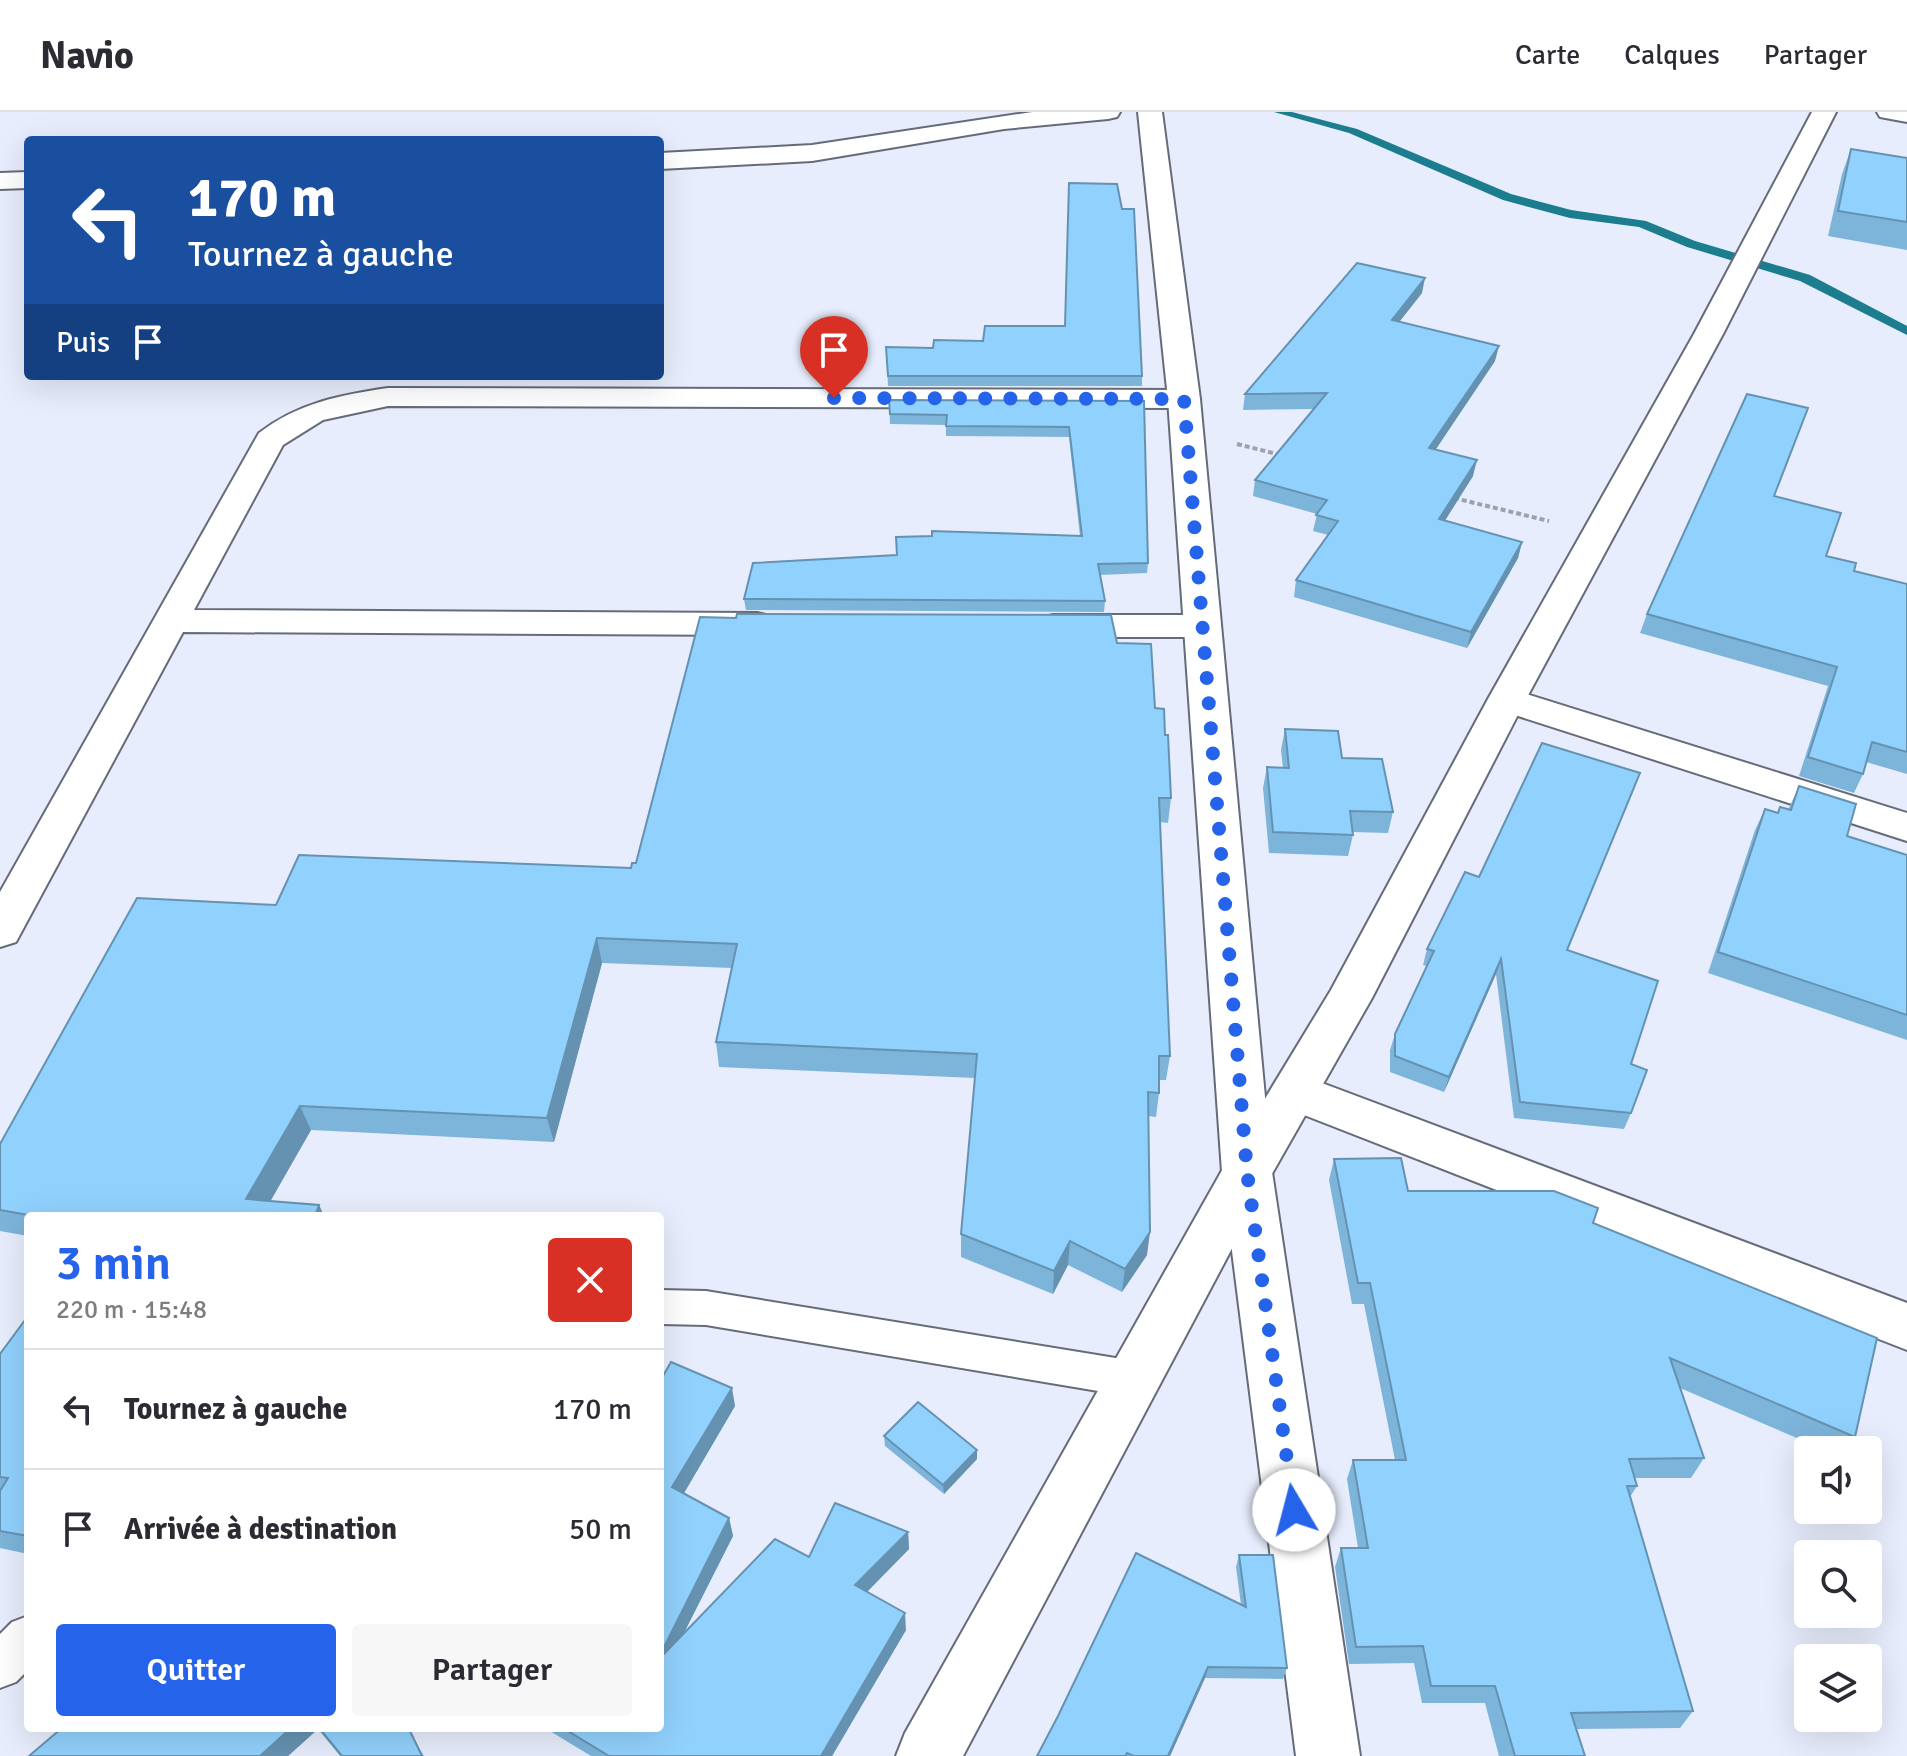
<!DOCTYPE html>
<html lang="fr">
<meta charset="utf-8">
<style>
body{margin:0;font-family:Signika,sans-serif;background:#f7f7f7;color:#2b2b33;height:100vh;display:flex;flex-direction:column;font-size:30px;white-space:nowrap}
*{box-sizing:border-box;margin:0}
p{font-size:26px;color:#7c7c81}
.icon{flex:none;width:44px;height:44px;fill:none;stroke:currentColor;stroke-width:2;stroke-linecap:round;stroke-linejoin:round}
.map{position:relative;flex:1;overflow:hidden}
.details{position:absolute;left:24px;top:1100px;width:640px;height:520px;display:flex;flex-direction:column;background:#fff;border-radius:8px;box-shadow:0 8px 32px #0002}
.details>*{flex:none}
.guide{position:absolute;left:24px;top:24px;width:640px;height:244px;border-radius:8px;box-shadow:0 8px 32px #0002;background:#1a4fa0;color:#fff;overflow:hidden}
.buttons{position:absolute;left:1794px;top:1324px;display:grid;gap:16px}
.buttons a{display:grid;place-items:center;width:88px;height:88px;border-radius:8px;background:#fff;box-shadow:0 8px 32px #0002;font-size:40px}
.pin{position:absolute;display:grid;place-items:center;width:68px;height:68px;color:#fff;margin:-82px -34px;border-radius:50% 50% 50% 0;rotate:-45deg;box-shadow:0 0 8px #0007}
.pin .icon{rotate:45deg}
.me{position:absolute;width:88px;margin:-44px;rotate:352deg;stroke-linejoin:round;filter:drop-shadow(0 0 6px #0008)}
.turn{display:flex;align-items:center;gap:28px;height:168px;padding:0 32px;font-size:36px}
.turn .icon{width:104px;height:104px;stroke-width:2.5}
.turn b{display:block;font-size:56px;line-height:68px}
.then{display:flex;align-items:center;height:76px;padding:0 32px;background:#0003;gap:16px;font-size:30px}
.round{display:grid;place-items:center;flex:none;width:84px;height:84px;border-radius:8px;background:#f7f7f7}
.headline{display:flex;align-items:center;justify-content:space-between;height:136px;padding:0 32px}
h1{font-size:48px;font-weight:600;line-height:60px;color:#2563eb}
.cta{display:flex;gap:16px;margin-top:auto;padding:16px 32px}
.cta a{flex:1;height:92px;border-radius:8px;background:#2563eb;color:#fff;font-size:32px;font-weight:600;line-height:92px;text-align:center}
.cta a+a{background:#f7f7f7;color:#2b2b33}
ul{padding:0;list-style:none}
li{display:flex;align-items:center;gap:24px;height:120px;padding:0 32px;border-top:2px solid #e1e1e2}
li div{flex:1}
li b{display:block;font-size:30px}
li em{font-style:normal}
header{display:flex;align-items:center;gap:48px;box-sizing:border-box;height:112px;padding:0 40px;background:#fff;border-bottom:2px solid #e1e1e2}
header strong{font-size:38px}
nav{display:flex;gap:44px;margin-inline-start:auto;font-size:28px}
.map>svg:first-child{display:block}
</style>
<header>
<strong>Navio</strong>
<nav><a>Carte</a><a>Calques</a><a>Partager</a></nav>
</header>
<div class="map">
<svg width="1907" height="1644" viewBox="0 0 1907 1644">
<rect width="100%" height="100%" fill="#e7edfc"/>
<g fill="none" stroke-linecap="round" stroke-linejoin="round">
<path fill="#1c7d8f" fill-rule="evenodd" d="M 1274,0 L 1292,0 L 1357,17 L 1511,82 L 1571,98 L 1646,109 L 1695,129 L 1810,163 L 1907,214 L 1907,223 L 1800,169 L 1687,135 L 1639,115 L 1570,106 L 1503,88 L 1349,21 Z"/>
<g stroke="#656b78" stroke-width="4">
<g id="lane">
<path d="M 660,1178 L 706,1179 L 1134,1249 L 1148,1254 L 1154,1267 L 1148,1280 L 1134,1285 L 706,1213 L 660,1212 Z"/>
<path d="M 28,1504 L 28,1558 L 16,1570 L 0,1576 L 0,1522 L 12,1510 Z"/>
</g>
</g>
<g stroke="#656b78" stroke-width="4">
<g id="street">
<path d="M 1032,0 L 1120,0 L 1117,5 L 1108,7 L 1004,17 L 812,49 L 660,57 L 660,41 L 812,33 Z"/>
<path d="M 1877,0 L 1907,0 L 1907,10 L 1880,5 Z"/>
<path d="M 28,60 L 28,76 L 0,77 L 0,61 Z"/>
<path d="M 388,276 L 1184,278 L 1195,280 L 1200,287 L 1195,294 L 1184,296 L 388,294 L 323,308 L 283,333 L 194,498 L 757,501 L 770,504 L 775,512 L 770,520 L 757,523 L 183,520 L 16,830 L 0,835 L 0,780 L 259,321 C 298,291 340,283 388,276 Z"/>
<path d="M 1053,503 L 1203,503 L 1216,506 L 1221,514 L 1216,522 L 1203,525 L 1053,525 L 1040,522 L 1035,514 L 1040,506 Z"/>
<path d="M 1507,576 L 1907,701 L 1907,729 L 1493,596 L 1488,588 L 1493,580 Z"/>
<path d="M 1298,962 L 1907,1191 L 1907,1238 L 1281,994 L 1274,981 L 1281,968 Z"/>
</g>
</g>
<g stroke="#656b78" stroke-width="4">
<path id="secondary" d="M 1812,0 L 1836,0 L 1723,222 L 1526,587 L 1372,886 L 1265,1074 L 963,1644 L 896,1644 L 905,1621 L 1229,1046 L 1331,878 L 1488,587 L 1694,222 Z"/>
</g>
<g stroke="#656b78" stroke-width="4">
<path id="primary" d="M 1138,0 L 1162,0 L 1200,287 L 1272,1060 L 1360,1644 L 1296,1644 L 1222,1060 L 1168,287 Z"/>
</g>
<g stroke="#9ca1ac" stroke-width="4" stroke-dasharray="5 3" stroke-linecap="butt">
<path d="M 1237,332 L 1281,343"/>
<path d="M 1454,386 L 1549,409"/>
</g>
<use href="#lane" fill="#fff" fill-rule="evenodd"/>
<use href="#street" fill="#fff" fill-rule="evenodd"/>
<use href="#secondary" fill="#fff" fill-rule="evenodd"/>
<use href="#primary" fill="#fff" fill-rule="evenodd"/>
</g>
<g fill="#7db4da">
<path d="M 1851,37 L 1907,46 L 1907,138 L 1828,124 L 1842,62 Z"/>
<path d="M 1422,181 L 1399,210 L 1495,249 L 1435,338 L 1473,364 L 1445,408 L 1522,430 L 1518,446 L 1467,536 L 1294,485 L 1296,468 L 1328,423 L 1313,419 L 1317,402 L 1253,384 L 1255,368 L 1314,297 L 1243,298 L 1245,282 Z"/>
<path d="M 886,235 L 1142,264 L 1142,274 L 888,274 Z"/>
<path d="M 889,288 L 1144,289 L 1148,451 L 1147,461 L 1100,463 L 1105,489 L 1104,500 L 746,498 L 744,487 L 897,443 L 1080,424 L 1069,325 L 946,324 L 946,313 L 890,312 Z"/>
<path d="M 1774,384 L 1826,444 L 1854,459 L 1907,472 L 1907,662 L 1866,650 L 1863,662 L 1854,681 L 1799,664 L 1828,574 L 1640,521 L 1647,502 Z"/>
<path d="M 1117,531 L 1155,596 L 1165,623 L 1171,686 L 1168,711 L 1160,710 L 1170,944 L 1166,968 L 1159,968 L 1159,981 L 1156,1005 L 1148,1004 L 1147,1143 L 1122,1180 L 1068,1153 L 1053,1182 L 961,1145 L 961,1122 L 975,966 L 719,955 L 716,930 L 732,856 L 602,851 L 554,1030 L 311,1018 L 270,1089 L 319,1093 L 324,1104 L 28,1104 L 28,1124 L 0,1119 L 0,1032 L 276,793 L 631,756 L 636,751 Z"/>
<path d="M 1285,617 L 1342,646 L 1393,700 L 1388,721 L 1353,720 L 1353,723 L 1348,744 L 1269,741 L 1263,676 L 1267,655 L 1283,656 L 1281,638 Z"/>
<path d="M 1799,674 L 1847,724 L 1907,743 L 1907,928 L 1708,861 L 1755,718 L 1765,697 L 1777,701 L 1780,695 L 1788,698 Z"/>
<path d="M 1634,677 L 1567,838 L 1631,952 L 1631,1001 L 1624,1017 L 1514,1006 L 1496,862 L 1444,980 L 1390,960 L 1390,938 L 1395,922 L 1427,854 L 1423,853 L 1427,837 L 1479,765 Z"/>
<path d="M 1334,1047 L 1408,1079 L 1593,1111 L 1855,1325 L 1845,1338 L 1825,1338 L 1680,1276 L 1704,1346 L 1691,1366 L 1635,1366 L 1637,1374 L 1630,1385 L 1693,1599 L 1680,1616 L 1577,1617 L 1585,1644 L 1499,1644 L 1485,1591 L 1422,1591 L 1414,1551 L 1349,1552 L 1335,1455 L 1341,1436 L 1358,1436 L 1347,1367 L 1353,1348 L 1395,1348 L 1364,1192 L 1352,1192 L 1329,1068 Z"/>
<path d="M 28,1204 L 28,1442 L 0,1436 L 0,1242 Z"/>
<path d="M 660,1269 L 735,1294 L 684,1381 L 729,1406 L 733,1424 L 683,1523 L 809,1445 L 908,1420 L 909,1437 L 867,1480 L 906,1518 L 832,1644 L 591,1644 L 545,1616 L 660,1616 Z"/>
<path d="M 884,1324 L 977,1347 L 944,1382 L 885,1334 Z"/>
<path d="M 1239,1443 L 1287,1556 L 1283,1567 L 1205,1566 L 1170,1644 L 1037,1644 L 1241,1493 L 1236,1455 Z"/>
<path d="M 62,1616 L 407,1616 L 424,1644 L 340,1644 L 318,1617 L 288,1644 L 29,1644 Z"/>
</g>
<g fill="#6692b1">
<path d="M 1425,166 L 1422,181 L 1389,223 L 1392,208 Z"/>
<path d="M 1499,234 L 1495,249 L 1426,352 L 1429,336 Z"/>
<path d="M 1477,348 L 1473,364 L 1436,423 L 1439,407 Z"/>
<path d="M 1522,430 L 1518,446 L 1467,536 L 1471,520 Z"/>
<path d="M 597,826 L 602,851 L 554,1030 L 547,1006 Z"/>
<path d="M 1501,847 L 1496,862 L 1444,980 L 1449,965 Z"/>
<path d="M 300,994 L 311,1018 L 262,1104 L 246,1087 Z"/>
<path d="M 319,1093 L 324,1104 L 315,1104 Z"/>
<path d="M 1150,1120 L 1147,1143 L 1122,1180 L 1125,1157 Z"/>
<path d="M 1070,1129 L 1068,1153 L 1053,1182 L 1054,1159 Z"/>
<path d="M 732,1276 L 735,1294 L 677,1393 L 672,1375 Z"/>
<path d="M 977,1338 L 977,1347 L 944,1382 L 943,1373 Z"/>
<path d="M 729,1406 L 733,1424 L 661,1566 L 660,1543 Z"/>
<path d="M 908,1420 L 909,1437 L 857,1490 L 855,1473 Z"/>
<path d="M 905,1501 L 906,1518 L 832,1644 L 821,1644 Z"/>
<path d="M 1208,1555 L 1205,1566 L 1170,1644 L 1168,1644 Z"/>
<path d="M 291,1616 L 318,1617 L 288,1644 L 260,1644 Z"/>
</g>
<g fill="#91d1fd" stroke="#6692b1" stroke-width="2">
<path d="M 1851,37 L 1907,46 L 1907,110 L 1838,99 Z"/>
<path d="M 1069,71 L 1117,72 L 1122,97 L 1134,97 L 1142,264 L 888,264 L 886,235 L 933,236 L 934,228 L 983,229 L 985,214 L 1065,214 Z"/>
<path d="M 1357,151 L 1425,166 L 1392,208 L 1499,234 L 1429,336 L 1477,348 L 1439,407 L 1522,430 L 1471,520 L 1296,468 L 1338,409 L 1316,403 L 1327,388 L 1255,368 L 1327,281 L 1245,282 Z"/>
<path d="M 1747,282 L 1808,296 L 1774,384 L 1841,401 L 1826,444 L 1856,451 L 1854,459 L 1907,472 L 1907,640 L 1872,630 L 1863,662 L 1808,645 L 1837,555 L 1647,502 Z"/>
<path d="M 889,288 L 1144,289 L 1148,451 L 1098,452 L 1105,489 L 744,487 L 753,451 L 897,443 L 896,425 L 932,424 L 932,419 L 1082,424 L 1069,315 L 946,314 L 947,303 L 890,302 Z"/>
<path d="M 737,502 L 1111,503 L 1117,531 L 1151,532 L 1155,596 L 1164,597 L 1165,623 L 1168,623 L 1171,686 L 1159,686 L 1170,944 L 1159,944 L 1159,981 L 1148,980 L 1150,1120 L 1125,1157 L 1070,1129 L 1054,1159 L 961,1122 L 977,942 L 716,930 L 737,832 L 597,826 L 547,1006 L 300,994 L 246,1087 L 319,1093 L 315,1104 L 34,1104 L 0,1098 L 0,1032 L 137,786 L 276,793 L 299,743 L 631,756 L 632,751 L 636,751 L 700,505 L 736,506 Z"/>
<path d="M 1285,617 L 1338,619 L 1342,646 L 1382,647 L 1393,700 L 1350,699 L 1353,723 L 1273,720 L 1267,655 L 1289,656 Z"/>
<path d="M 1542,631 L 1640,661 L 1567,838 L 1658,869 L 1631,952 L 1647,958 L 1631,1001 L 1520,990 L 1501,847 L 1449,965 L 1395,944 L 1395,922 L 1434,839 L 1427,837 L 1465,760 L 1479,765 Z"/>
<path d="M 1799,674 L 1856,692 L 1847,724 L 1907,743 L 1907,903 L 1718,840 L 1765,697 L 1778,701 L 1780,695 L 1791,698 Z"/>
<path d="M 1401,1046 L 1408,1079 L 1554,1079 L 1598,1096 L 1593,1111 L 1877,1226 L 1855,1325 L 1670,1246 L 1704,1346 L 1629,1347 L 1637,1374 L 1627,1374 L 1693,1599 L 1571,1601 L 1585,1644 L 1515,1644 L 1495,1574 L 1431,1574 L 1423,1534 L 1356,1535 L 1341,1436 L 1368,1436 L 1353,1348 L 1406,1348 L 1370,1171 L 1358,1171 L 1334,1047 Z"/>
<path d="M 28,1204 L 28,1424 L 0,1419 L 0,1379 L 8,1366 L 0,1365 L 0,1242 Z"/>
<path d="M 671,1250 L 732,1276 L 672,1375 L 729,1406 L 660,1543 L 660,1269 Z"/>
<path d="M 918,1290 L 977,1338 L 943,1373 L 884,1324 Z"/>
<path d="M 835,1391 L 908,1420 L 855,1473 L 905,1501 L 821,1644 L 609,1644 L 563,1616 L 660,1616 L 660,1546 L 775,1427 L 809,1445 Z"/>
<path d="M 1136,1441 L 1246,1495 L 1239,1443 L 1273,1443 L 1287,1556 L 1208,1555 L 1168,1644 L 1134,1644 L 1127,1641 L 1125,1644 L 1037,1644 L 1058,1604 Z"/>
<path d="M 62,1616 L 291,1616 L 260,1644 L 29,1644 Z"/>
<path d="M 319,1616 L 407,1616 L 411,1621 L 422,1644 L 342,1644 Z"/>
</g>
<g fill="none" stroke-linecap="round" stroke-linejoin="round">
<path stroke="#2563eb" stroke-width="14" stroke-dasharray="0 25.2" d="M 834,286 L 1184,287 L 1247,1060 L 1294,1398"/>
</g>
</svg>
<div class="buttons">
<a><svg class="icon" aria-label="sound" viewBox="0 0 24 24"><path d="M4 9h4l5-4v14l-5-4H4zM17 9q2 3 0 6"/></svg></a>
<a><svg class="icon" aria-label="search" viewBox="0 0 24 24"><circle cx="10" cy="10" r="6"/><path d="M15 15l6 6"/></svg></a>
<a><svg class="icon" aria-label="layers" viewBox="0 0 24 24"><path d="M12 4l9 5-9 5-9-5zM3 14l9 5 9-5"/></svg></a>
</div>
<div class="pin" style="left:834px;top:286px;background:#d93025"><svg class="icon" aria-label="arrive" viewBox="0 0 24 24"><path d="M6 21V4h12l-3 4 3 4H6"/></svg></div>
<svg class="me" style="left:1294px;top:1398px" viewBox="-20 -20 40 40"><circle r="19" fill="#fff"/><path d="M0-13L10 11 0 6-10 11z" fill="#2563eb"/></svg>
<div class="guide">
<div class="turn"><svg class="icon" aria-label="left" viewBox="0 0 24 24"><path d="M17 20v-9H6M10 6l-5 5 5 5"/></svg><div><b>170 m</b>Tournez à gauche</div></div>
<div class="then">Puis<svg class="icon" aria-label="arrive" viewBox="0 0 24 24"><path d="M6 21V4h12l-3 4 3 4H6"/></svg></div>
</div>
<section class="details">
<div class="headline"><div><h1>3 min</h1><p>220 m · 15:48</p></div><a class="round" style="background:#d93025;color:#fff"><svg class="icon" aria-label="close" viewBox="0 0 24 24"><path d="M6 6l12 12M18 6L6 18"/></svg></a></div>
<ul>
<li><svg class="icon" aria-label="left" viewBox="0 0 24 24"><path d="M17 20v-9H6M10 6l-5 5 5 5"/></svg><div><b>Tournez à gauche</b></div><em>170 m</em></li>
<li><svg class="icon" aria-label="arrive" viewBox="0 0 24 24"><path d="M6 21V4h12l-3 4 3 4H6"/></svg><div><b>Arrivée à destination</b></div><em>50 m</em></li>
</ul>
<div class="cta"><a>Quitter</a><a>Partager</a></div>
</section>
</div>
